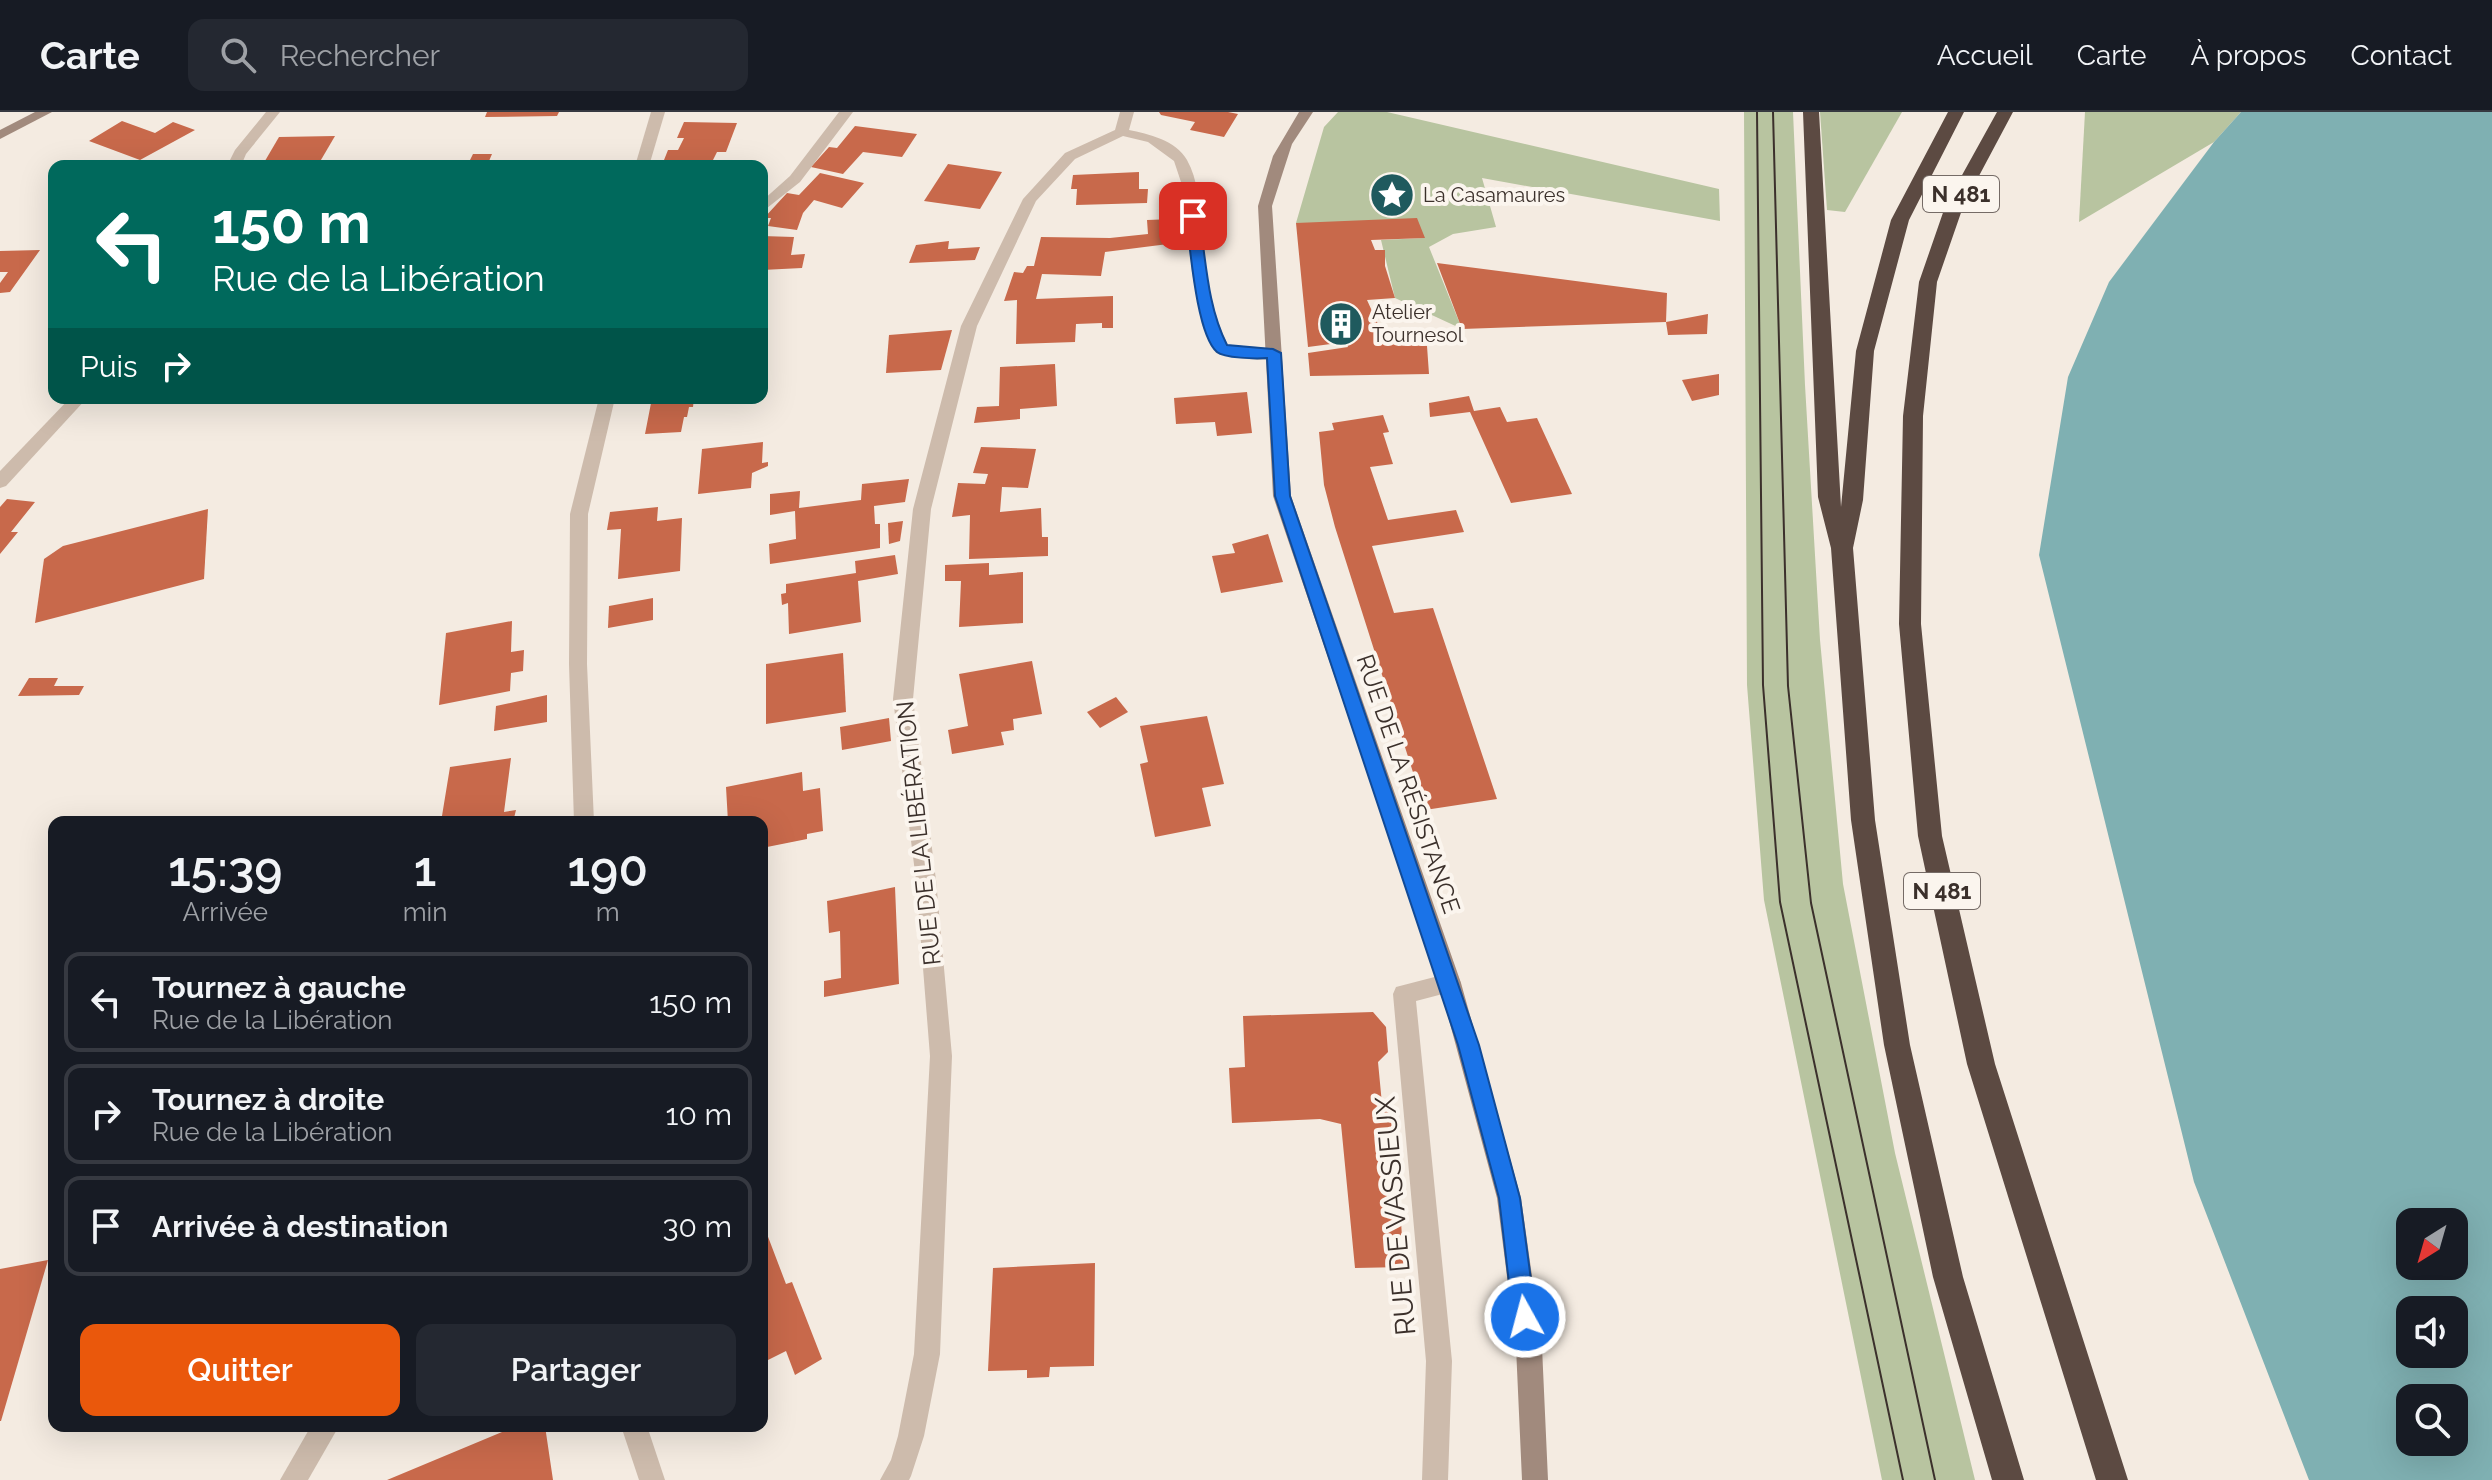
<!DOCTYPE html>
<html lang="fr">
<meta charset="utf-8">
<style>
body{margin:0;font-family:Raleway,sans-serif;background:#242831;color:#f1f3f6;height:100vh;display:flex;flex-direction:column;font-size:30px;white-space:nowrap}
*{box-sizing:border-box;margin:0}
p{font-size:26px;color:#9ea1a6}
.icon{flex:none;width:44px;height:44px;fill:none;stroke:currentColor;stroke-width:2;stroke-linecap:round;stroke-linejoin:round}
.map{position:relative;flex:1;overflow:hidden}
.details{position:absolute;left:48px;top:704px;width:720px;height:616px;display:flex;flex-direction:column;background:#171b24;border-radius:16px;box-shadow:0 8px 32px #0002}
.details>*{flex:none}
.guide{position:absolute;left:48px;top:48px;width:720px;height:244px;border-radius:16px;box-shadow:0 8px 32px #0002;background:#00695c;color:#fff;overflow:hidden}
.needle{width:52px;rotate:217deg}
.tools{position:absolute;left:2396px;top:1096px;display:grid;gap:16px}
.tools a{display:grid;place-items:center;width:72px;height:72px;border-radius:16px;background:#171b24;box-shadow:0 8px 32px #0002;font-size:40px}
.pin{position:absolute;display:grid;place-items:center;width:68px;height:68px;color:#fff;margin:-34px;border-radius:16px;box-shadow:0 4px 12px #0006}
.me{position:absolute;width:88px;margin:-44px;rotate:353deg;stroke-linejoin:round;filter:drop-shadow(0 0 6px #0008)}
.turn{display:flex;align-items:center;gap:28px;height:168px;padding:0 32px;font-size:36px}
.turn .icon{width:104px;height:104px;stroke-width:2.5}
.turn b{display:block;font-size:56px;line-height:68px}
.then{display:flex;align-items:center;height:76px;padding:0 32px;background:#0003;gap:16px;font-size:30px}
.eta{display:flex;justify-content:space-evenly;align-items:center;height:136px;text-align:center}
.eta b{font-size:48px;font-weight:600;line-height:56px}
.action{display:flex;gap:16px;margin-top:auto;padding:16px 32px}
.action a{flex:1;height:92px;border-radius:16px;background:#ea580c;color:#fff;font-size:32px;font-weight:600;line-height:92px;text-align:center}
.action a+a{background:#242831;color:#f1f3f6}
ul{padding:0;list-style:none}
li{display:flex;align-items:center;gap:24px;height:100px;margin:0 16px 12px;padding:0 16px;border:4px solid #363941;border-radius:16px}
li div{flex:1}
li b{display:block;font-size:30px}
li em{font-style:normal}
header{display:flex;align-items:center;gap:48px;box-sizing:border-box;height:112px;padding:0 40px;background:#171b24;border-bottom:2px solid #363941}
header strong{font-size:38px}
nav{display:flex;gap:44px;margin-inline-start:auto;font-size:28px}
.search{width:560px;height:72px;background:#242831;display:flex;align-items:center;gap:20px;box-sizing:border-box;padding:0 28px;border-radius:16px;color:#9ea1a6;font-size:30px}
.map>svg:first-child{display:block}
</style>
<header>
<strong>Carte</strong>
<div class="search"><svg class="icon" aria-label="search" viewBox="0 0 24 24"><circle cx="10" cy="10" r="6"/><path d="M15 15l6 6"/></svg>Rechercher</div>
<nav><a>Accueil</a><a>Carte</a><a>À propos</a><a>Contact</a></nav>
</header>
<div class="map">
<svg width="2492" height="1368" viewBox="0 0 2492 1368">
<rect width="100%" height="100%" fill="#f4ebe1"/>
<g fill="#b8c4a0">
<path d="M 1338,0 L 1387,0 L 1719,77 L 1720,109 L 1482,66 L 1496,115 L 1453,122 L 1429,135 L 1462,217 L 1395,186 L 1381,128 L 1424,126 L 1296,111 L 1324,15 Z"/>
<path d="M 1744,0 L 1793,0 L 1805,273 L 1820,528 L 1843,772 L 1895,1041 L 1975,1368 L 1882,1368 L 1764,788 L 1747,573 Z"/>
<path d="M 1820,0 L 1902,0 L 1845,100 L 1827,98 Z"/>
<path d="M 2085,0 L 2241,0 L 2214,30 L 2079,110 Z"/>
</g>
<path fill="#7fb0b2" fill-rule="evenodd" d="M 2241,0 L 2492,0 L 2492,1368 L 2309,1368 L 2194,1070 L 2039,443 L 2068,265 L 2109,170 L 2214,30 ZM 2410,1110 L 2454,1110 L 2454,1154 L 2410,1154 ZM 2410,1198 L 2454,1198 L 2454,1242 L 2410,1242 ZM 2410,1286 L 2454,1286 L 2454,1330 L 2410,1330 Z"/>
<g fill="#c8694b">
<path d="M 487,0 L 559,0 L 557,4 L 485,5 Z"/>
<path d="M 1159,0 L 1228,0 L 1238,2 L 1224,25 L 1190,18 L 1195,10 L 1161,3 Z"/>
<path d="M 122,9 L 155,21 L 173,10 L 195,18 L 140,48 L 89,29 Z"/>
<path d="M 684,10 L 737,11 L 726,40 L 717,40 L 713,48 L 664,48 L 668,38 L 678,38 L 684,26 L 677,26 Z"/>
<path d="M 855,14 L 917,22 L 902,45 L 863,40 L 843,62 L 811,55 L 829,35 L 837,36 Z"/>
<path d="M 335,24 L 318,53 L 262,54 L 279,25 Z"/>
<path d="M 473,42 L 492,42 L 489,49 L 522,48 L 520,54 L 467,54 Z"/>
<path d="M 948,52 L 1002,60 L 980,97 L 924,89 Z"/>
<path d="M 1139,60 L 1139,77 L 1148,77 L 1147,91 L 1076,93 L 1077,77 L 1071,77 L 1073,63 Z"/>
<path d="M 820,61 L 864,71 L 842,96 L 814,88 L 803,101 L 797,118 L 768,114 L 771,106 L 764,106 L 787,81 L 799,83 Z"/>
<path d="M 1417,106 L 1425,126 L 1371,128 L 1375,138 L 1385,138 L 1385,154 L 1395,186 L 1367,188 L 1387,232 L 1427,234 L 1429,262 L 1310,264 L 1308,241 L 1348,235 L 1346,230 L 1308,235 L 1296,111 Z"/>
<path d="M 1174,107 L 1176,131 L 1105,140 L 1101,164 L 1042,162 L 1036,187 L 1113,184 L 1113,216 L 1102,216 L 1102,211 L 1076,212 L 1075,230 L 1016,232 L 1017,188 L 1004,189 L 1014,160 L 1023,161 L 1027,154 L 1034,154 L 1041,125 L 1110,126 L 1148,122 L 1147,108 Z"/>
<path d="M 762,124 L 794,125 L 791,143 L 805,142 L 802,156 L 762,158 Z"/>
<path d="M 949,129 L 948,137 L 980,135 L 975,148 L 909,151 L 916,133 Z"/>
<path d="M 40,138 L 10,180 L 0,181 L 0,171 L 8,160 L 0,160 L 0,139 Z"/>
<path d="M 1437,151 L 1667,181 L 1666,210 L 1708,202 L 1707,222 L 1668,223 L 1666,210 L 1462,217 Z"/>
<path d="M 952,218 L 941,258 L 886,261 L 889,223 Z"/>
<path d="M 1055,252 L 1057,294 L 1020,297 L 1020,307 L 974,311 L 977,295 L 999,294 L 1000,255 Z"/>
<path d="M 1719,262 L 1719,283 L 1692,289 L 1682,268 Z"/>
<path d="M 1247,280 L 1252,321 L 1217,324 L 1215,310 L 1176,312 L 1174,286 Z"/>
<path d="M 1469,284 L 1474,299 L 1500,295 L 1507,310 L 1537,306 L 1572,382 L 1511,391 L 1470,300 L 1430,305 L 1429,291 Z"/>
<path d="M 652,286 L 694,286 L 693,295 L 689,295 L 687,305 L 684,305 L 681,320 L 645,322 Z"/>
<path d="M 1383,303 L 1389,320 L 1383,321 L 1393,352 L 1370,355 L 1388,408 L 1456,398 L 1464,420 L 1372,434 L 1394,501 L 1433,496 L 1497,687 L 1425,698 L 1335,415 L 1324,373 L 1319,320 L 1334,318 L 1332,311 Z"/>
<path d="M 763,330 L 762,351 L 768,350 L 768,354 L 752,361 L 751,376 L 698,382 L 702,337 Z"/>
<path d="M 981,335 L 1036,337 L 1028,376 L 1002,375 L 1000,400 L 1041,396 L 1042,425 L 1048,425 L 1048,444 L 969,447 L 970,403 L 952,405 L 958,371 L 985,372 L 988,362 L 973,361 Z"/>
<path d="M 909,367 L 905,390 L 874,394 L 875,412 L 880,412 L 880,436 L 770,452 L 769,432 L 796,427 L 795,399 L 770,403 L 770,382 L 800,379 L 799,396 L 861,388 L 862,372 Z"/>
<path d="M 7,387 L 35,390 L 11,420 L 18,420 L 0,442 L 0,395 Z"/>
<path d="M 658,395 L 657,409 L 682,406 L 680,459 L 618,467 L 621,417 L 607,418 L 610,400 Z"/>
<path d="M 208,397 L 204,467 L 35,511 L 44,447 L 63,434 Z"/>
<path d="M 903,409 L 900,429 L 889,432 L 888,411 Z"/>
<path d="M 1268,422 L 1283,470 L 1221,481 L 1212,444 L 1235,441 L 1232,432 Z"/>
<path d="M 895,443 L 898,462 L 858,469 L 861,510 L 789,522 L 788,491 L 782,493 L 781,482 L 786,481 L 786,472 L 856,461 L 855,449 Z"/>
<path d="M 989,451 L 989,463 L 1023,460 L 1023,511 L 959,515 L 961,469 L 945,469 L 945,453 Z"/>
<path d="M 653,486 L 653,508 L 608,516 L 609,494 Z"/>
<path d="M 512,509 L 511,540 L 524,538 L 523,559 L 511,561 L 510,579 L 439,593 L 446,521 Z"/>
<path d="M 843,541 L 846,600 L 766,612 L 766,552 Z"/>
<path d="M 1032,549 L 1042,602 L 1013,607 L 1014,618 L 1001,620 L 1004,633 L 952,642 L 948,618 L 968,614 L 959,562 Z"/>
<path d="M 29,566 L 58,566 L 54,574 L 84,574 L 79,583 L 18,584 Z"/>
<path d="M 547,583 L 547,610 L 494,619 L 496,594 Z"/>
<path d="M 1116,585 L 1128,600 L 1100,616 L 1087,600 Z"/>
<path d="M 1207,604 L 1224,672 L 1202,676 L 1211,714 L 1155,725 L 1140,652 L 1148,650 L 1140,614 Z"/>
<path d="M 889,606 L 891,629 L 842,638 L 840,615 Z"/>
<path d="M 511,646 L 504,700 L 516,698 L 513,710 L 441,710 L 450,655 Z"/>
<path d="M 802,660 L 803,679 L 820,676 L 823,719 L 807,722 L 807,727 L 762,736 L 762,710 L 728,710 L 726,675 Z"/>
<path d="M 895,775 L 899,872 L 824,885 L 824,869 L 841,866 L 840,819 L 829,821 L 827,789 Z"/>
<path d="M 1373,900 L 1386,915 L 1388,940 L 1378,950 L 1382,992 L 1391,987 L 1395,1019 L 1404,1155 L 1355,1156 L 1341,1012 L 1320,1007 L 1232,1011 L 1229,956 L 1245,955 L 1243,904 Z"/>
<path d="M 762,1109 L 786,1172 L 792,1170 L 822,1247 L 795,1263 L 786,1239 L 762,1251 Z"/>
<path d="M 48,1148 L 1,1309 L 0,1309 L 0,1157 Z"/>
<path d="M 1095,1151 L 1094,1254 L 1050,1255 L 1049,1265 L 1027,1266 L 1027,1258 L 988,1259 L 993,1156 Z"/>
<path d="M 501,1314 L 545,1314 L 553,1368 L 387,1368 L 502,1320 Z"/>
</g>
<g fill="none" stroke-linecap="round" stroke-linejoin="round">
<g fill="#cdbbac" fill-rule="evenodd">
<path d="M 266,0 L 280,0 L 246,42 L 241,54 L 227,54 L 235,38 Z"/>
<path d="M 651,0 L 665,0 L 649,54 L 635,54 Z"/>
<path d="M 839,0 L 853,0 L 800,70 L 762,100 L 762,89 L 790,64 Z"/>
<path d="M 1120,0 L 1134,0 L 1129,18 C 1148,22 1176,28 1187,48 C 1198,67 1199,92 1201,113 C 1206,154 1209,196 1228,233 L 1273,236 L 1281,241 C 1267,254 1234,245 1216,241 L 1202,213 L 1192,161 L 1183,76 L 1174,49 L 1148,30 L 1123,24 L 1075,47 L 1036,89 L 977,214 L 931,397 L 913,587 L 936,768 L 952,944 L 940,1242 L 924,1324 L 911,1364 L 909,1368 L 880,1368 L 891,1348 L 898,1324 L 914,1242 L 930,944 L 916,768 L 893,587 L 913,397 L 961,214 L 1023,87 L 1065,41 L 1115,18 Z"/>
<path d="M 70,286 L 87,286 L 6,374 L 0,376 L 0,359 Z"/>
<path d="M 599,286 L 615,286 L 588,402 L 587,552 L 594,710 L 574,710 L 569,552 L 570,402 Z"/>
<path d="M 1450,861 L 1458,864 L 1461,871 L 1458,878 L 1416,889 L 1452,1249 L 1448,1368 L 1422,1368 L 1426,1249 L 1393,882 L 1396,875 Z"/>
<path d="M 311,1314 L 339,1314 L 308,1368 L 280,1368 Z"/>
<path d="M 621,1314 L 647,1314 L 665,1368 L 639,1368 Z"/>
</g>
<g fill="#a18a7d" fill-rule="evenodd">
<path d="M 35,0 L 52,0 L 0,27 L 0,18 Z"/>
<path d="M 1299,0 L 1313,0 L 1292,32 L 1272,94 L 1291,384 L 1461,871 L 1521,1086 L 1542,1235 L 1548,1368 L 1522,1368 L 1516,1235 L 1497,1086 L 1439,871 L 1273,384 L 1258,94 L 1273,44 Z"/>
</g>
<g fill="#5c4a42" fill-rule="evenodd">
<path d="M 1803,0 L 1819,0 L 1841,395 L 1856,239 L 1891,108 L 1948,0 L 1964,0 L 1909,108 L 1874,239 L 1863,388 L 1853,436 L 1875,708 L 1910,933 L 1963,1165 L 2024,1368 L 1992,1368 L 1933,1165 L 1884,933 L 1851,708 L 1831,436 L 1818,385 Z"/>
<path d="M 1997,0 L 2013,0 L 1964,92 L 1937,170 L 1923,304 L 1921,512 L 1942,724 L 1995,952 L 2128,1368 L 2096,1368 L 1967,952 L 1918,724 L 1899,512 L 1903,304 L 1919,170 L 1946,92 Z"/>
</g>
<g stroke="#3b302b" stroke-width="2">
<path d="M 1757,0 L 1763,573 L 1780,790 L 1903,1368"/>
<path d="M 1773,0 L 1788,574 L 1811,791 L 1935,1368"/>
</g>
</g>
<path fill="#1a73e8" stroke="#114b97" stroke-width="2" d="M 1193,100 L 1199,104 C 1206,147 1207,194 1227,233 L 1273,237 L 1281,241 L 1290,384 L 1479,933 L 1520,1086 L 1536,1205 L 1533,1213 L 1525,1217 L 1517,1213 L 1513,1205 L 1499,1086 L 1458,933 L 1275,384 L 1267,246 C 1256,247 1224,246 1217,240 C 1196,222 1190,132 1186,104 Z"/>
<defs>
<g id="sight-disc" transform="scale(2.3)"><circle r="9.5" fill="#1f5a5e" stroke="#fbf5ee"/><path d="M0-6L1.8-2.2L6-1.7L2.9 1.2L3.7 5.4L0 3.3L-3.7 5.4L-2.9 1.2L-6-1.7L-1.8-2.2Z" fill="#fff"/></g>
<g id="building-disc" transform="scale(2.3)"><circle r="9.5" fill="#1f5a5e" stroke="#fbf5ee"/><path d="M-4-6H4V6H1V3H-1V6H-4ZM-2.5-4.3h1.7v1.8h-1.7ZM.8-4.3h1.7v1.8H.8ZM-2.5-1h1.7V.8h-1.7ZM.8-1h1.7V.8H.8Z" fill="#fff"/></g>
</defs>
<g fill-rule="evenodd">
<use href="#sight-disc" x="1392" y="83"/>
<use href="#building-disc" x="1341" y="212"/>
</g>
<g text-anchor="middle" stroke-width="8" stroke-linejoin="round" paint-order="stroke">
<g font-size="20" fill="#3b302b" stroke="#fbf5ee" text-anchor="start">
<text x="1423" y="90">La Casamaures</text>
<text x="1372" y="207">Atelier<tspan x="1372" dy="23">Tournesol</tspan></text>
</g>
<g fill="#fbf5ee" stroke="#756b66" stroke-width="2">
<rect x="1923" y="64" width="76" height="36" rx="6"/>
<rect x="1904" y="761" width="76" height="36" rx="6"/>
</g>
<g font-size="22" font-weight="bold" fill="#3b302b">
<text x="1961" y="90">N 481</text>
<text x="1942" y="787">N 481</text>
</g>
<g font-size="24" fill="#3b302b" stroke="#fbf5ee">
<text transform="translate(1408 672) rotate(71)" y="8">RUE DE LA RÉSISTANCE</text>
<text transform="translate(919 721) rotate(-96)" y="8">RUE DE LA LIBÉRATION</text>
</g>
<g font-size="28" fill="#3b302b" stroke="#fbf5ee">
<text transform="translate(1395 1104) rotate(-95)" y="10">RUE DE VASSIEUX</text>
</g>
</g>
</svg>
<div class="tools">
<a><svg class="needle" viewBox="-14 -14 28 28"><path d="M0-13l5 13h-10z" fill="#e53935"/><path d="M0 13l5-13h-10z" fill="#9ea1a6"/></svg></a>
<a><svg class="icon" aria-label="sound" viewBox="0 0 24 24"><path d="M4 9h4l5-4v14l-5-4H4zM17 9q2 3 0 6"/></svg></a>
<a><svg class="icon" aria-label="search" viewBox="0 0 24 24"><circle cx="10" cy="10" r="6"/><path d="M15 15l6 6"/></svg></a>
</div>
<div class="pin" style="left:1193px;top:104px;background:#d93025"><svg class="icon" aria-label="arrive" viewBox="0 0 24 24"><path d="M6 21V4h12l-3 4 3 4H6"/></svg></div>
<svg class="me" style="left:1525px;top:1205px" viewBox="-20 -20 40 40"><circle r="17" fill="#1a73e8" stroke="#fff" stroke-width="3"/><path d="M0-11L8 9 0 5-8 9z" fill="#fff"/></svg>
<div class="guide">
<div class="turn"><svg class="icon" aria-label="left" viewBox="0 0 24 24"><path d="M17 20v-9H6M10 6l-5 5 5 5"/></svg><div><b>150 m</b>Rue de la Libération</div></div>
<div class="then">Puis<svg class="icon" aria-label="right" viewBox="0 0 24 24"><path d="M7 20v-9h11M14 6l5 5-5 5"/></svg></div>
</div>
<section class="details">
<div class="eta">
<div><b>15:39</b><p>Arrivée</p></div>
<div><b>1</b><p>min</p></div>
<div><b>190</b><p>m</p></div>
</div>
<ul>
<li><svg class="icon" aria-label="left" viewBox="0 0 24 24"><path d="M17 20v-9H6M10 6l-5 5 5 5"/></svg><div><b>Tournez à gauche</b><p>Rue de la Libération</p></div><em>150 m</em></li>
<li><svg class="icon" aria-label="right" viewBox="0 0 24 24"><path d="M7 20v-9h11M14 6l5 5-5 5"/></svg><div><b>Tournez à droite</b><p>Rue de la Libération</p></div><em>10 m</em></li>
<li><svg class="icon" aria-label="arrive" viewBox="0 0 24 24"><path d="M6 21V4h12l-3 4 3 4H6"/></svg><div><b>Arrivée à destination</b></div><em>30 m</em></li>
</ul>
<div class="action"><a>Quitter</a><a>Partager</a></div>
</section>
</div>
